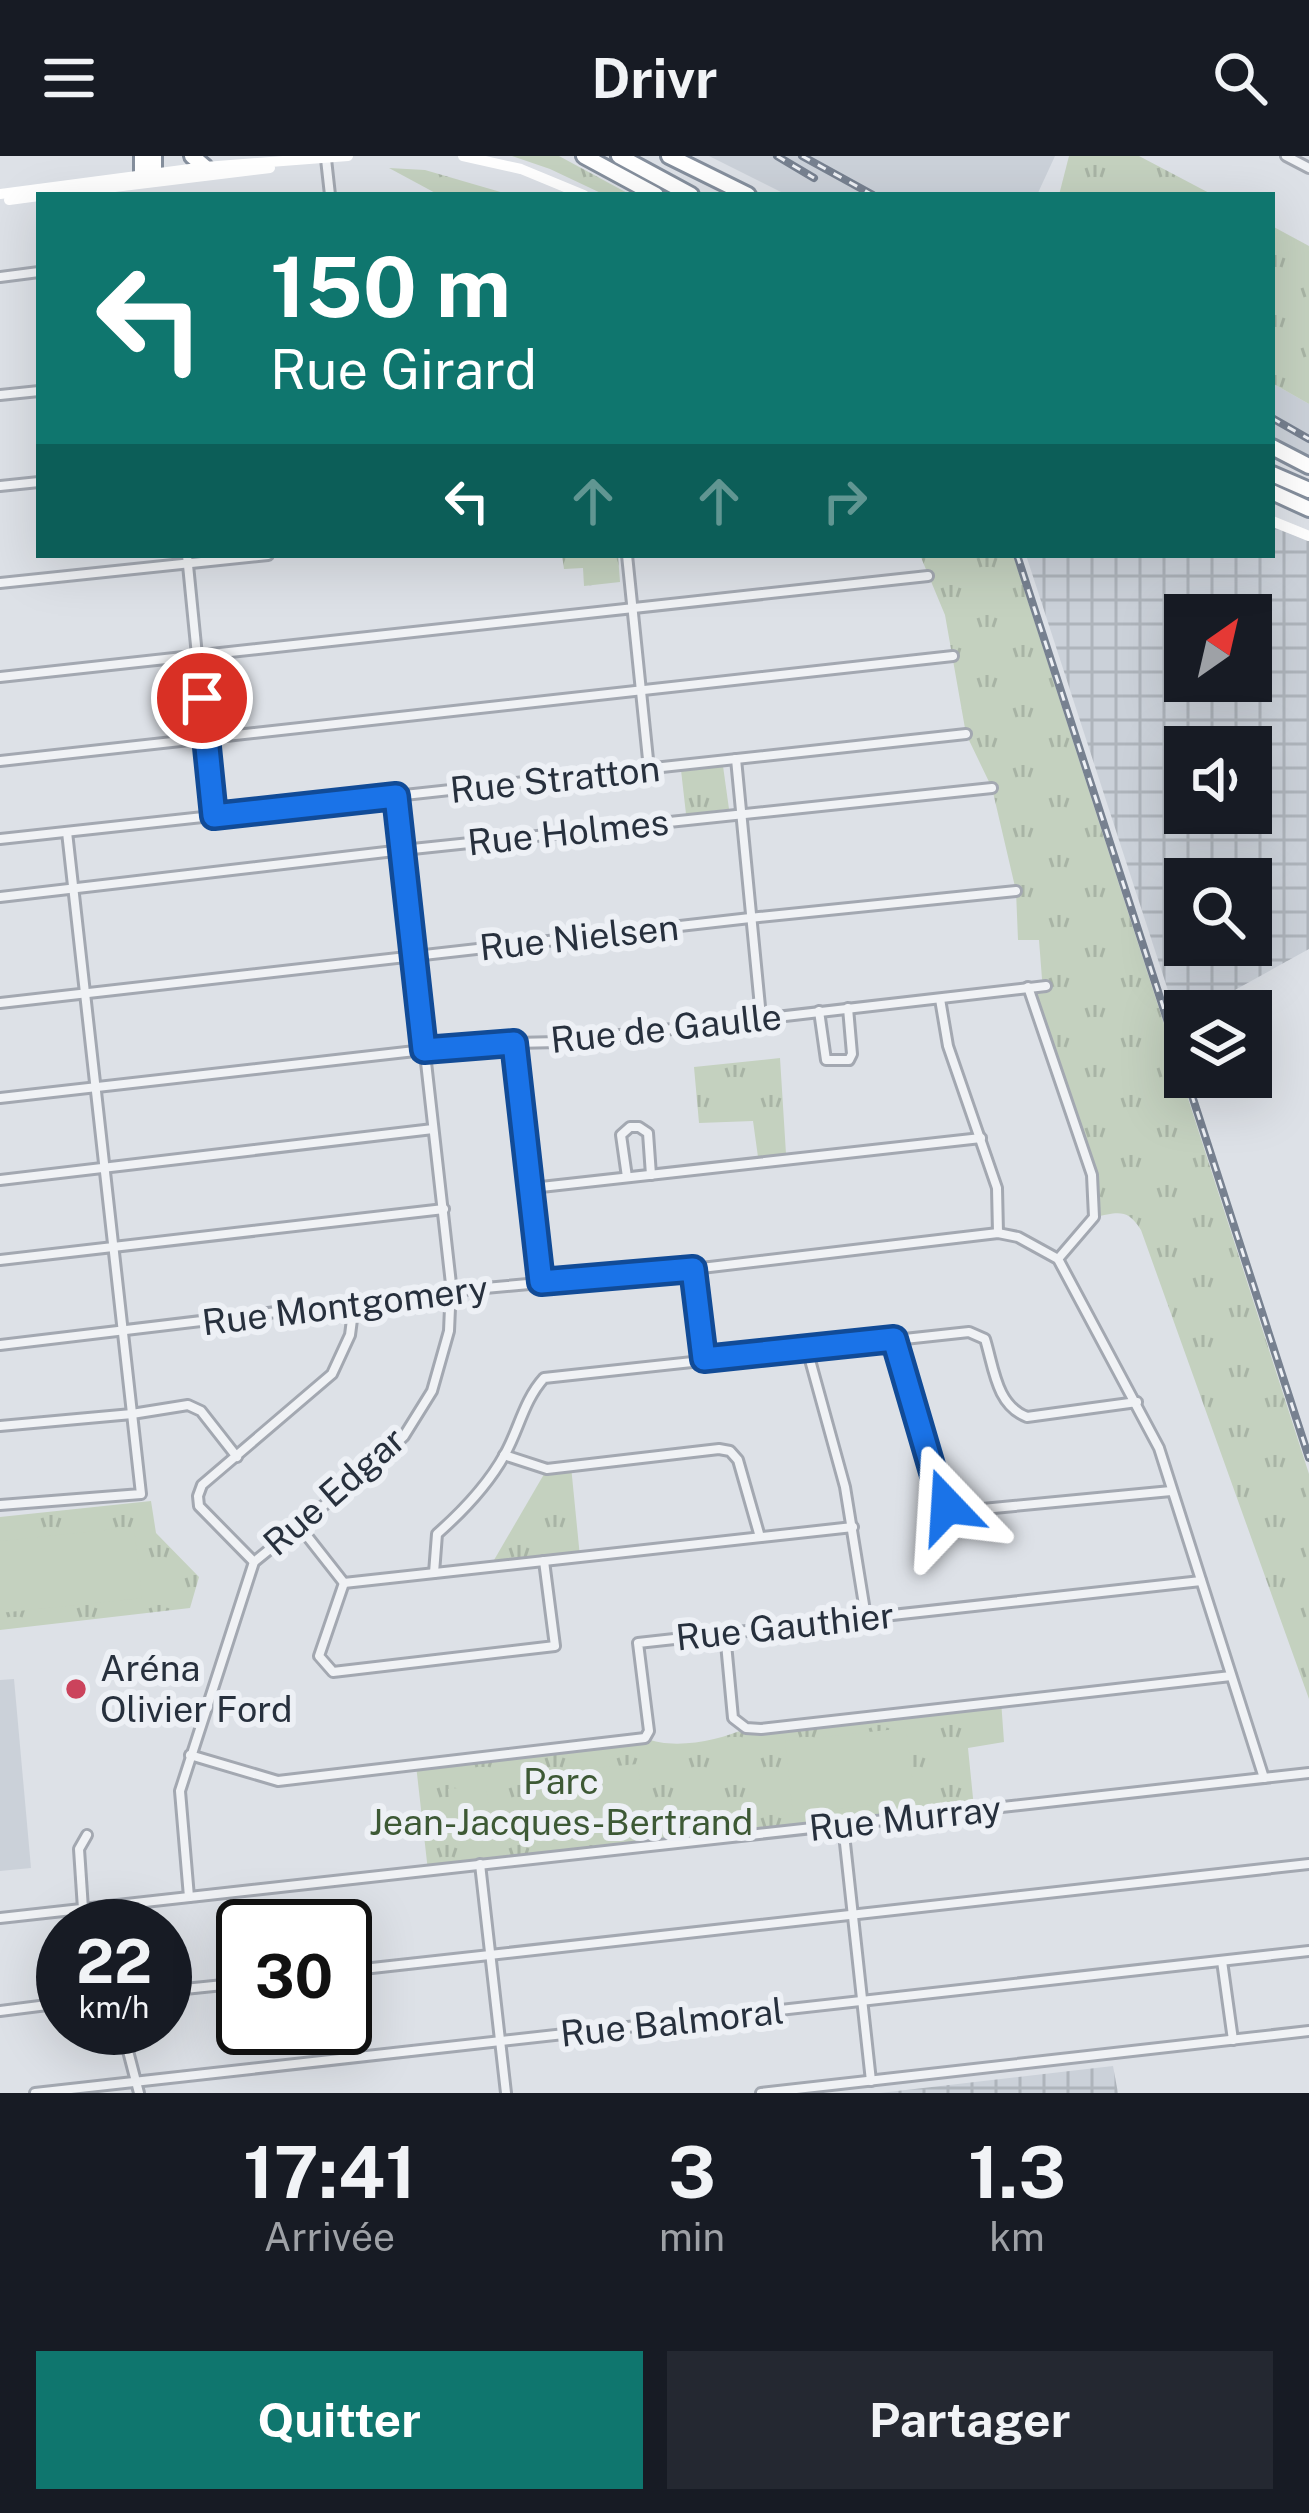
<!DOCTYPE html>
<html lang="fr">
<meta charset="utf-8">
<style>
body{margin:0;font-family:"Public Sans",sans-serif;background:#242831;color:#f1f3f6;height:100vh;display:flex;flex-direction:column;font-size:45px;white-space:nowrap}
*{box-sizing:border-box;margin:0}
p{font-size:39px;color:#9ea1a6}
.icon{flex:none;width:66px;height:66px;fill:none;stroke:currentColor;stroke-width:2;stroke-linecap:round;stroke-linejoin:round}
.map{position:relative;height:1937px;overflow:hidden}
.side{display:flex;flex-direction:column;background:#171b24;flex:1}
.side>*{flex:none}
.guide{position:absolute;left:36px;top:36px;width:1239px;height:366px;border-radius:0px;box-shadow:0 12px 48px #0002;background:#0f766e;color:#fff;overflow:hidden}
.needle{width:78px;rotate:34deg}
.buttons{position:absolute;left:1164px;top:438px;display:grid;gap:24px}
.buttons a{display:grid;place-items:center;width:108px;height:108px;border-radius:0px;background:#171b24;box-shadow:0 12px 48px #0002;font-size:60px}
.speed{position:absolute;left:36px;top:1743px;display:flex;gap:24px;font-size:60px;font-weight:700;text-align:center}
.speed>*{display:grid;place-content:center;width:156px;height:156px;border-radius:50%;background:#171b24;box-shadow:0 12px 48px #0002;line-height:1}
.speed small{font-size:30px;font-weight:400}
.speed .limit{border:6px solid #111;border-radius:18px;background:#fff;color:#111}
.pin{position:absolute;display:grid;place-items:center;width:102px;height:102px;color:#fff;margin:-51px;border:6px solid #fff;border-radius:50%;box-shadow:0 3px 12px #0007}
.me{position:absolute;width:132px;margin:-66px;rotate:340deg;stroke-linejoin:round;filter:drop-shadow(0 0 9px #0008)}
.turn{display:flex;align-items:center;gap:42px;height:252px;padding:0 36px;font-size:54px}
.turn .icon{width:156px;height:156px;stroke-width:2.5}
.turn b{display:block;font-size:84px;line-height:102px}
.lanes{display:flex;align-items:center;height:114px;padding:0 36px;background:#0003;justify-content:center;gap:60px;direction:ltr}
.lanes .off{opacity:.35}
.eta{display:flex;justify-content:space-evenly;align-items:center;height:204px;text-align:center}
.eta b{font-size:72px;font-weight:700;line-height:84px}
.button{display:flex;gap:24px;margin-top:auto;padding:24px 36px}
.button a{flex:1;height:138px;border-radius:0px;background:#0f766e;color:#fff;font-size:48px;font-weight:700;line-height:138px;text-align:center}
.button a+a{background:#242831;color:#f1f3f6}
header{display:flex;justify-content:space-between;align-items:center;height:156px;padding:0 36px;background:#171b24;font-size:54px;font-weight:700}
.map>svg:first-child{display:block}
</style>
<header><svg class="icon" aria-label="menu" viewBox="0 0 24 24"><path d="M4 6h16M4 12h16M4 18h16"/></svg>Drivr<svg class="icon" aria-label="search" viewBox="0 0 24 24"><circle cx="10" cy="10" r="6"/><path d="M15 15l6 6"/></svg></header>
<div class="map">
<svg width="1309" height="1937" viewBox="0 0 1309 1937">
<defs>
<pattern id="industrial-grid" width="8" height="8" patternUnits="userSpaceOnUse" patternTransform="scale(3)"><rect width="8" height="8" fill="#cbd1d9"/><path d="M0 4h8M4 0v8" fill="none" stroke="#aeb4bb"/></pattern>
<pattern id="grass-tufts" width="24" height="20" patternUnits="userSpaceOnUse" patternTransform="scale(3)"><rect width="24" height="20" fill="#c4d1bf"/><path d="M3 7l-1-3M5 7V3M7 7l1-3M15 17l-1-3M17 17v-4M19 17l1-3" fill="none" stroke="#a8b4a5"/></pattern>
</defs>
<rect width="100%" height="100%" fill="#dde1e7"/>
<g fill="#cbd1d9">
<path d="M 709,0 L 1055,0 L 1037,39 L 787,39 Z"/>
<path d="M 1272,227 L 1309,248 L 1309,300 L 1272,280 Z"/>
<path d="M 14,1523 L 31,1712 L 0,1715 L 0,1524 Z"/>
</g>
<g fill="url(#industrial-grid)" fill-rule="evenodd">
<path d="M 1272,371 L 1309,385 L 1309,793 L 1197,855 L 1185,855 L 1185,862 L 1178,865 L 1026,399 L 1272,399 ZM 1185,459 L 1251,459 L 1251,525 L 1185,525 ZM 1185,591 L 1251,591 L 1251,657 L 1185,657 ZM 1185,723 L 1251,723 L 1251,789 L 1185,789 Z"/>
<path d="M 1113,1910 L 1118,1937 L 880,1937 Z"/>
</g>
<g fill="url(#grass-tufts)">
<path d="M 512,0 L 559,0 L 631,39 L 605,39 L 550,13 Z"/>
<path d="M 1069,0 L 1139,0 L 1213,39 L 1059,39 Z"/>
<path d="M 389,12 L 425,14 L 511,39 L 439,39 Z"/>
<path d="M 1272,70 L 1309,90 L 1309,248 L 1272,227 Z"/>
<path d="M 562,399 L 618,399 L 620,426 L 584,430 L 583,412 L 564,413 Z"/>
<path d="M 920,399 L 1013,399 L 1309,1318 L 1309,1543 L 1141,1074 C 1127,1051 1117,1057 1094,1061 L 1092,1019 L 1028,831 L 1045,829 L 1042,823 L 1039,784 L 1018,784 L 1016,735 L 992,632 L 966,578 L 945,459 Z"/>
<path d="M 723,610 L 729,653 L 686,658 L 681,614 Z"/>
<path d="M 780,902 L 786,998 L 758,1001 L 753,965 L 699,967 L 694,911 Z"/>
<path d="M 571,1310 L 580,1401 L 490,1411 L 547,1313 Z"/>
<path d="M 151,1345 L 156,1377 L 199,1421 L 190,1452 L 0,1474 L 0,1361 Z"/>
<path d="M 1001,1544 L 1004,1586 L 968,1592 L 974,1652 L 428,1715 L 416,1609 L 645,1582 C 672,1594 720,1585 746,1572 Z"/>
</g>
<g fill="#c4d1bf">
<path d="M 134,1371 L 142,1442 L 0,1457 L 0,1385 Z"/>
<path d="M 906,1572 L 915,1644 L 793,1658 L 785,1585 Z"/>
<path d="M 638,1608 L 644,1669 L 554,1676 L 548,1616 Z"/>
<path d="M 486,1629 L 492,1679 L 454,1683 L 448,1633 Z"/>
</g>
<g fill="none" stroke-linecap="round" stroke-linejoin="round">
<g stroke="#a3a8b1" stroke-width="14">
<g id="street">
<path d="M 1286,0 L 1309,12"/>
<path d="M 326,3 L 330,39"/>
<path d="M 0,121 L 39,116"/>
<path d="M 0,239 L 39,235"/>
<path d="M 0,330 L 39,326"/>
<path d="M 187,399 L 213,660"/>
<path d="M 627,399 L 649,613"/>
<path d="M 0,427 L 268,399"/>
<path d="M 0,521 L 928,420"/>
<path d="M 736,603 L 761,861"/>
<path d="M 0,605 L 953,500"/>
<path d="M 0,683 L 966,578"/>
<path d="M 0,741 L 403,694 L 992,632"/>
<path d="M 1028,831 L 1092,1019 L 1094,1061 L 1058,1103"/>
<path d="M 940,843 L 948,890 L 997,1032 L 998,1077"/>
<path d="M 0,847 L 759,761 L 1016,735"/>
<path d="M 819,855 L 826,904 L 849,904 L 852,898 L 848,852"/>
<path d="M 514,887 L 541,1126"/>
<path d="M 0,942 L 424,894 L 514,887 L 559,886 L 1046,830"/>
<path d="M 627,1021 L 621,979 L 630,971 L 639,971 L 648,977 L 651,1019"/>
<path d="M 0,1024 L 433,973"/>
<path d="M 532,1032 L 981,982"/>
<path d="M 0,1104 L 444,1053"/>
<path d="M 693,1113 L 704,1203"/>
<path d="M 894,1183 L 940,1340 L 947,1350 L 962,1355 L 1171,1335"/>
<path d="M 0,1189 L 452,1135 L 693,1113 L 998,1077 L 1018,1081 L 1058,1103 L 1159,1292 L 1264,1622"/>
<path d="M 807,1193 L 845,1331 L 866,1461"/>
<path d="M 0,1270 L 132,1258 L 188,1249 L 201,1255 L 237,1301"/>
<path d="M 504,1299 L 547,1313 L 719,1293 L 730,1295 L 738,1304 L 760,1381"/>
<path d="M 0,1349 L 141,1338 L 67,676"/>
<path d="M 300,1371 L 344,1427"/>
<path d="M 254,1406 L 199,1350 L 198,1340 L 202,1329 L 332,1218 L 350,1179 L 354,1148"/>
<path d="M 434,1417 L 437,1378 C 463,1355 488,1329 505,1298 C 519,1273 524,1244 544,1222 L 969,1176 L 985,1183 C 994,1212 996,1249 1027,1261 L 1137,1246"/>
<path d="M 344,1427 L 853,1371"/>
<path d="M 344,1427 L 319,1500 L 333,1516 L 555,1490 L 544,1405"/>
<path d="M 725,1477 L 733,1562 L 746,1572 L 761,1573 L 1231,1520"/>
<path d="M 190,1599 L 278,1625 L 645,1582 L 649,1575 L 638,1487 L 1201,1425"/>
<path d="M 843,1669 L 871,1925"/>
<path d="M 480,1708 L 506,1937"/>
<path d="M 189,1741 L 180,1635 L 254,1406 L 365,1316 L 404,1280 L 432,1235 L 449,1175 L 451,1128 L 396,640"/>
<path d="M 109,1750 L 111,1770"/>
<path d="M 83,1753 L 79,1693 L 87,1679"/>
<path d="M 0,1762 L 1309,1617"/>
<path d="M 1222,1805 L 1233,1884"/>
<path d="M 345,1815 L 1309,1708"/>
<path d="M 165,1835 L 243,1827"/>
<path d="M 0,1855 L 63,1847"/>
<path d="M 122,1872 L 139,1937"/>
<path d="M 35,1937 L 1309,1795"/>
<path d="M 761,1937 L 1309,1875"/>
</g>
</g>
<g stroke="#858f9d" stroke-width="20">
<g id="highway">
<path d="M 142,0 L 142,19"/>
<path d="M 154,0 L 154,18"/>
<path d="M 192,0 L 205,11"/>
<path d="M 584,0 L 656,39"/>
<path d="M 619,0 L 691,39"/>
<path d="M 669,0 L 748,39"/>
<path d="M 1272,291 L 1309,310"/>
<path d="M 1272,318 L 1309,334"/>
<path d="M 1272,336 L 1309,353"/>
</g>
</g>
<use href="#street" stroke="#f0f2f5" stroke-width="8"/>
<g stroke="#fff" stroke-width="10">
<path d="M 463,0 L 521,13 L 584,39"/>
<path d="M 0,38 L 205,11 L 348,0"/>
<path d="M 49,39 L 270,12"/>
<path d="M 9,44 L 39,40"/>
<path d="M 1272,365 L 1309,380"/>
</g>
<use href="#highway" stroke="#fff" stroke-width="14"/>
<g stroke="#778190" stroke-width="8">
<g id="rail">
<path d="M 777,0 L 814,22"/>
<path d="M 802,0 L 873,39"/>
<path d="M 1272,262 L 1309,283"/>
<path d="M 1017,399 L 1185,919"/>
<path d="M 1186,921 L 1309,1302"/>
</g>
</g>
<use href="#rail" stroke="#edf0f5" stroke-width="3" stroke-dasharray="9" stroke-linecap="butt"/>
</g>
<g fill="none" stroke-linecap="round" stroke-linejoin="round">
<g stroke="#114b97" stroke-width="30">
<path id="route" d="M 202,542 L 214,660 L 396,640 L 424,894 L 514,887 L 541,1126 L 693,1113 L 704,1203 L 894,1183 L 940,1340 L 947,1350"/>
</g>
<use href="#route" stroke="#1a73e8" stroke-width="21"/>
</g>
<circle fill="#cb435c" stroke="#edf0f5" stroke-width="4.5" cx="76" cy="1533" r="12"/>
<g text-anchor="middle" stroke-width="12" stroke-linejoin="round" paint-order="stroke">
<g font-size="36" fill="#27303d" stroke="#edf0f5">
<text transform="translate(555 623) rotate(-6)" y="13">Rue Stratton</text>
<text transform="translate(568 676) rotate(-6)" y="13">Rue Holmes</text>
<text transform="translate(579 781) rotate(-6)" y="13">Rue Nielsen</text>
<text transform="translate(666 872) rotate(-6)" y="13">Rue de Gaulle</text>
<text transform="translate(345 1149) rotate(-7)" y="13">Rue Montgomery</text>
<text transform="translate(334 1335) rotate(-41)" y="13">Rue Edgar</text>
<text transform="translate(785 1470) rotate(-6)" y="13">Rue Gauthier</text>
<text transform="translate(905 1662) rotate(-6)" y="13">Rue Murray</text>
<text transform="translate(672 1866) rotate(-6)" y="13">Rue Balmoral</text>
</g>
<g font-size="36" fill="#27303d" stroke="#edf0f5" text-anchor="start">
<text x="100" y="1525">Aréna<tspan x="100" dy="41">Olivier Ford</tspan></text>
</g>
<g font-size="36" fill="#3d5935" stroke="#edf0f5">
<text x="561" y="1638">Parc<tspan x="561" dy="41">Jean-Jacques-Bertrand</tspan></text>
</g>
</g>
</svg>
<div class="buttons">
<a><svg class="needle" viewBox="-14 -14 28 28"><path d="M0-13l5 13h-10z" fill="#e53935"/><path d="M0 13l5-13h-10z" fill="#9ea1a6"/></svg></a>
<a><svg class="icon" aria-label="sound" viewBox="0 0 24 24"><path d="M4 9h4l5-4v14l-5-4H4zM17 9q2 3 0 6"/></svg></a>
<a><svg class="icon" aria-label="search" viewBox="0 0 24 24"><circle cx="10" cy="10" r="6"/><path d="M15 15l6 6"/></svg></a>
<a><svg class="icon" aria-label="layers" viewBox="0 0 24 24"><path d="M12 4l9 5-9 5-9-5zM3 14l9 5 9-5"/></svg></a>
</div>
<div class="speed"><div>22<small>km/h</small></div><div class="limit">30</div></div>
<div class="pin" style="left:202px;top:542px;background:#d93025"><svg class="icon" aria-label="arrive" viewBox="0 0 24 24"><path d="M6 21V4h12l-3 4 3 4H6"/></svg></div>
<svg class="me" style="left:947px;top:1350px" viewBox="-20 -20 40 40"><path d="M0-17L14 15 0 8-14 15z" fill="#1a73e8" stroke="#fff" stroke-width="4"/></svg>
<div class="guide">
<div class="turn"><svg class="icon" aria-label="left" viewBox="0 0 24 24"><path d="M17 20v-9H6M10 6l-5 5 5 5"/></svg><div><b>150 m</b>Rue Girard</div></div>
<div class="lanes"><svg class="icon" aria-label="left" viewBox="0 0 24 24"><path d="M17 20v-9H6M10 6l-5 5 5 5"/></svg><svg class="icon off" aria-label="ahead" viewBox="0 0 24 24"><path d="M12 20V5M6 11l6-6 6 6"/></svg><svg class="icon off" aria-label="ahead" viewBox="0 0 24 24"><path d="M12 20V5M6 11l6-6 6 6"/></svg><svg class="icon off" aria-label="right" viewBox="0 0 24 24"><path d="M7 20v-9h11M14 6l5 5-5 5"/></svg></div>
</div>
</div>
<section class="side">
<div class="eta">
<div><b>17:41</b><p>Arrivée</p></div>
<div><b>3</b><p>min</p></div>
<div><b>1.3</b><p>km</p></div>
</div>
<div class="button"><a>Quitter</a><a>Partager</a></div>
</section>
